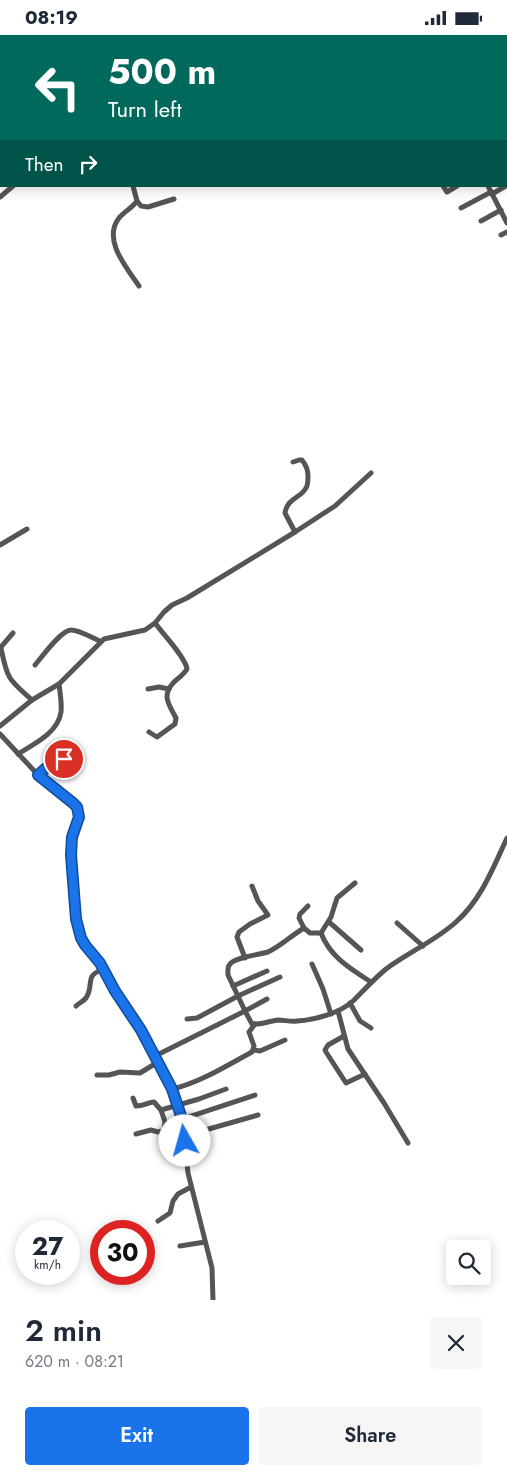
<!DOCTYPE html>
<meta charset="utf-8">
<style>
body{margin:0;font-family:Jost,sans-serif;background:#f6f6f7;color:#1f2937;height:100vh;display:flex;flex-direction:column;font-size:19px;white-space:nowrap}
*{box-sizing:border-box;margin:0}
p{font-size:16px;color:#747a83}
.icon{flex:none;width:28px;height:28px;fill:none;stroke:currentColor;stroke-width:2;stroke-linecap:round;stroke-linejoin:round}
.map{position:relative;height:1265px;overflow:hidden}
.details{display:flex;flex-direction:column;background:#fff;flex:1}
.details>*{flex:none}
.banner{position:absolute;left:0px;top:0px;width:508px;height:152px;box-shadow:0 2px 12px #0003;background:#00695c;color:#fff;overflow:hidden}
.fabs{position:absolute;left:446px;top:1205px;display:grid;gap:10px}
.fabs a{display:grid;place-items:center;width:45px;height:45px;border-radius:5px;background:#fff;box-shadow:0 2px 12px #0003;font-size:25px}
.speed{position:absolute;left:15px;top:1185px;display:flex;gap:10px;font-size:25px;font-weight:700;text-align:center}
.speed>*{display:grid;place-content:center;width:65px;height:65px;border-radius:50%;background:#fff;box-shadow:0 2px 12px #0003;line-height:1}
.speed small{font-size:12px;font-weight:400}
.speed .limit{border:8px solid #d22;background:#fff;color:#111}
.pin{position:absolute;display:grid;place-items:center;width:42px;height:42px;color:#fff;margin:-21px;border:2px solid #fff;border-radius:50%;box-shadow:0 1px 5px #0007}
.me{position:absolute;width:55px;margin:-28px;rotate:353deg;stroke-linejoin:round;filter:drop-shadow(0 0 4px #0008)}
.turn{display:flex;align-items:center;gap:18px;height:105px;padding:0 25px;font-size:22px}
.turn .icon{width:65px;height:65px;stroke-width:2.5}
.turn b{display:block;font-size:35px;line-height:42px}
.then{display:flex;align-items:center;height:48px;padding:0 25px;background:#0003;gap:10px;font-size:19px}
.round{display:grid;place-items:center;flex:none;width:52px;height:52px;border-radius:5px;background:#f6f6f7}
.overview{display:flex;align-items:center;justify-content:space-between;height:85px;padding:0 25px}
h1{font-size:30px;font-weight:600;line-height:38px}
.primary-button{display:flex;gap:10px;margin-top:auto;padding:10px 25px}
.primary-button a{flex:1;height:58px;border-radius:5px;background:#1a73e8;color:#fff;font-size:20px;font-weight:600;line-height:58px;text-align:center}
.primary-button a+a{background:#f6f6f7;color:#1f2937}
.status{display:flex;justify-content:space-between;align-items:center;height:35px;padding:0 25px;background:#fff;direction:ltr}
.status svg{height:14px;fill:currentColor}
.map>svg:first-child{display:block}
</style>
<div class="status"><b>08:19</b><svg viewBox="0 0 49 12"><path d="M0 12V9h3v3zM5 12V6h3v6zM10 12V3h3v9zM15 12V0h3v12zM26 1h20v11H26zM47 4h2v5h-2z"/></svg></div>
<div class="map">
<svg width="507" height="1265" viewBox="0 0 507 1265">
<rect width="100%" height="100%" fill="#fff"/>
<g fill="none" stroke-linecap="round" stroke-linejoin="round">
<g stroke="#555" stroke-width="5">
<path d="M 499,0 L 500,1"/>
<path d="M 214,1 L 215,0"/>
<path d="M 506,13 L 507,14"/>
<path d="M 506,49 L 507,49"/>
<path d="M 506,73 L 507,73"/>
<path d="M 506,96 L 507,96"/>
<path d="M 506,126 L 507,125"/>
<path d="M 133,151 L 137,166 C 132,173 124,177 119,183 C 102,205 127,233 139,251"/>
<path d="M 443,151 L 447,157 L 457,151"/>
<path d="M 488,151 L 507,188"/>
<path d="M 492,159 L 506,151"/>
<path d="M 0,162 L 13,151"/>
<path d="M 137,166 L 141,171 L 148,172 L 174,164"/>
<path d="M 461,173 L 491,157"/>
<path d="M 481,186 L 501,175"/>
<path d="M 501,200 L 507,197"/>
<path d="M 293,427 L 299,425 L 302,425 C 306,430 308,435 308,441 C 308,444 308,450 306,453 C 301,463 287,463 285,478 L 295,497"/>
<path d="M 0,510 L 27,494"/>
<path d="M 0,613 L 13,598"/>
<path d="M 1,613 C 7,644 9,645 32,665"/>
<path d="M 35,630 C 42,622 61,595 71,595 C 79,595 93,603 100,606"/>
<path d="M 148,654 L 159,652 L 169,654"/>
<path d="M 0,691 L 32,665 L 59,649 L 104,604 L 145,595 L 155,588 L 164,577 L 172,570 L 187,563 L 295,497 L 335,471 L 371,438"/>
<path d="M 149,697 L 157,702 L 175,689 L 176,683 C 168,668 161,660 175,646 C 180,642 184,639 187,634 C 186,623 163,599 155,588"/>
<path d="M 0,699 L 38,740 L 73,768 L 78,777 L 78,787 L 72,802 L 71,820 L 76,884 L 81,903 L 85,910 L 100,928 L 115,956 L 141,995 L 173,1054 L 182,1084 L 188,1138 L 212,1233 L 213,1265"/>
<path d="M 18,719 C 34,709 58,698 61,677 C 62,668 60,658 59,649"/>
<path d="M 38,740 L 46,733 L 77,717"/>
<path d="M 329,887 L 361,915"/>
<path d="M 397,888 L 423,911"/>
<path d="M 304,893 L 299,883 L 300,879 L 308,871"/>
<path d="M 321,898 C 330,922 351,934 371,947"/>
<path d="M 245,923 L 237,902 L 239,897 L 250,889 L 268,880 L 258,866 L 252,851"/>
<path d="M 312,929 L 323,954 L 331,979"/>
<path d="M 233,951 L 267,936"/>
<path d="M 267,964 L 245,976 L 252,989 C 261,990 269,986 278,985 C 284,985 291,987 297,986 C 315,985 340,978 353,966 C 364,955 374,944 386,934 C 409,917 435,906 456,887 C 481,865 493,833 507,803"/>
<path d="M 350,968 L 360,986 L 371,993"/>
<path d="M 76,971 C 79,968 84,966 86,963 C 95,949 83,941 104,934"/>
<path d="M 338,976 L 348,1014 L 384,1068 L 408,1108"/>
<path d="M 187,984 L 197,983 L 238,961 L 280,942"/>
<path d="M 344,1001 L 328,1010 L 325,1015 L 326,1017 L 346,1048 L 365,1039"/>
<path d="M 254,1015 L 260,1016 L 285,1005"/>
<path d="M 155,1021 L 245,976 L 228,940 C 228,936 227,932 230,929 C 236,922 258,920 268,917 C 281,911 292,900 304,893 L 310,898 L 321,898 L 331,882 L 337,863 L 355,848"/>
<path d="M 97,1040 L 109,1040 L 120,1037 L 140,1038 L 158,1027"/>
<path d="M 173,1054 C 201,1047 226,1031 252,1017 L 254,1011 L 249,997 L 255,989"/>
<path d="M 133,1063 L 136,1071 C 144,1071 148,1067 154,1067 L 161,1075 L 199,1064 L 226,1054"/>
<path d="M 182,1084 L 255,1060"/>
<path d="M 136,1099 L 151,1095 L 158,1097 L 164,1095 L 165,1087 L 161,1075"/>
<path d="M 184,1101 L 258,1080"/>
<path d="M 158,1186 L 170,1178 L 173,1166 L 178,1159 L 191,1152"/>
<path d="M 180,1211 L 205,1207"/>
</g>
</g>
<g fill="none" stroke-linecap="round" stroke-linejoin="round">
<g stroke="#114b97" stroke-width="12">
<path id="route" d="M 64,724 L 46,733 L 38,740 L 73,768 L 77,772 L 79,782 L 72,802 L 71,820 L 76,884 L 81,903 L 85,910 L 100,928 L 115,956 L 141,995 L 172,1054 L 182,1084 L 185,1106"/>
</g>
<use href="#route" stroke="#1a73e8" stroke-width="9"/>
</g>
</svg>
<div class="fabs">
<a><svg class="icon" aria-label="search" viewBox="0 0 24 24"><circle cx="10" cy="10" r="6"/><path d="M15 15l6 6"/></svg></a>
</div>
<div class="speed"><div>27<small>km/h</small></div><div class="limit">30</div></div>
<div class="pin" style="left:64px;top:724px;background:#d93025"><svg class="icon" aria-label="arrive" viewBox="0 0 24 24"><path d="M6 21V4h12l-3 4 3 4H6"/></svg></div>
<svg class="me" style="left:185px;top:1106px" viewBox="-20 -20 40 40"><circle r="19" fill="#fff"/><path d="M0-13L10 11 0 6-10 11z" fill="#1a73e8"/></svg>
<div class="banner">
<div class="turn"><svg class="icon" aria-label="left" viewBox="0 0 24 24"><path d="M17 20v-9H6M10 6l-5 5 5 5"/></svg><div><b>500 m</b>Turn left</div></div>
<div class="then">Then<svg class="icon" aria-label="right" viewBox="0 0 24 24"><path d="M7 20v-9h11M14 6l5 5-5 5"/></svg></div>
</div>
</div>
<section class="details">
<div class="overview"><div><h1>2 min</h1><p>620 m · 08:21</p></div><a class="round"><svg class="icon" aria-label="close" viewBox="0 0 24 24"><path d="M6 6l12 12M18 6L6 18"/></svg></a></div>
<div class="primary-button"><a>Exit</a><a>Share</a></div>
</section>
